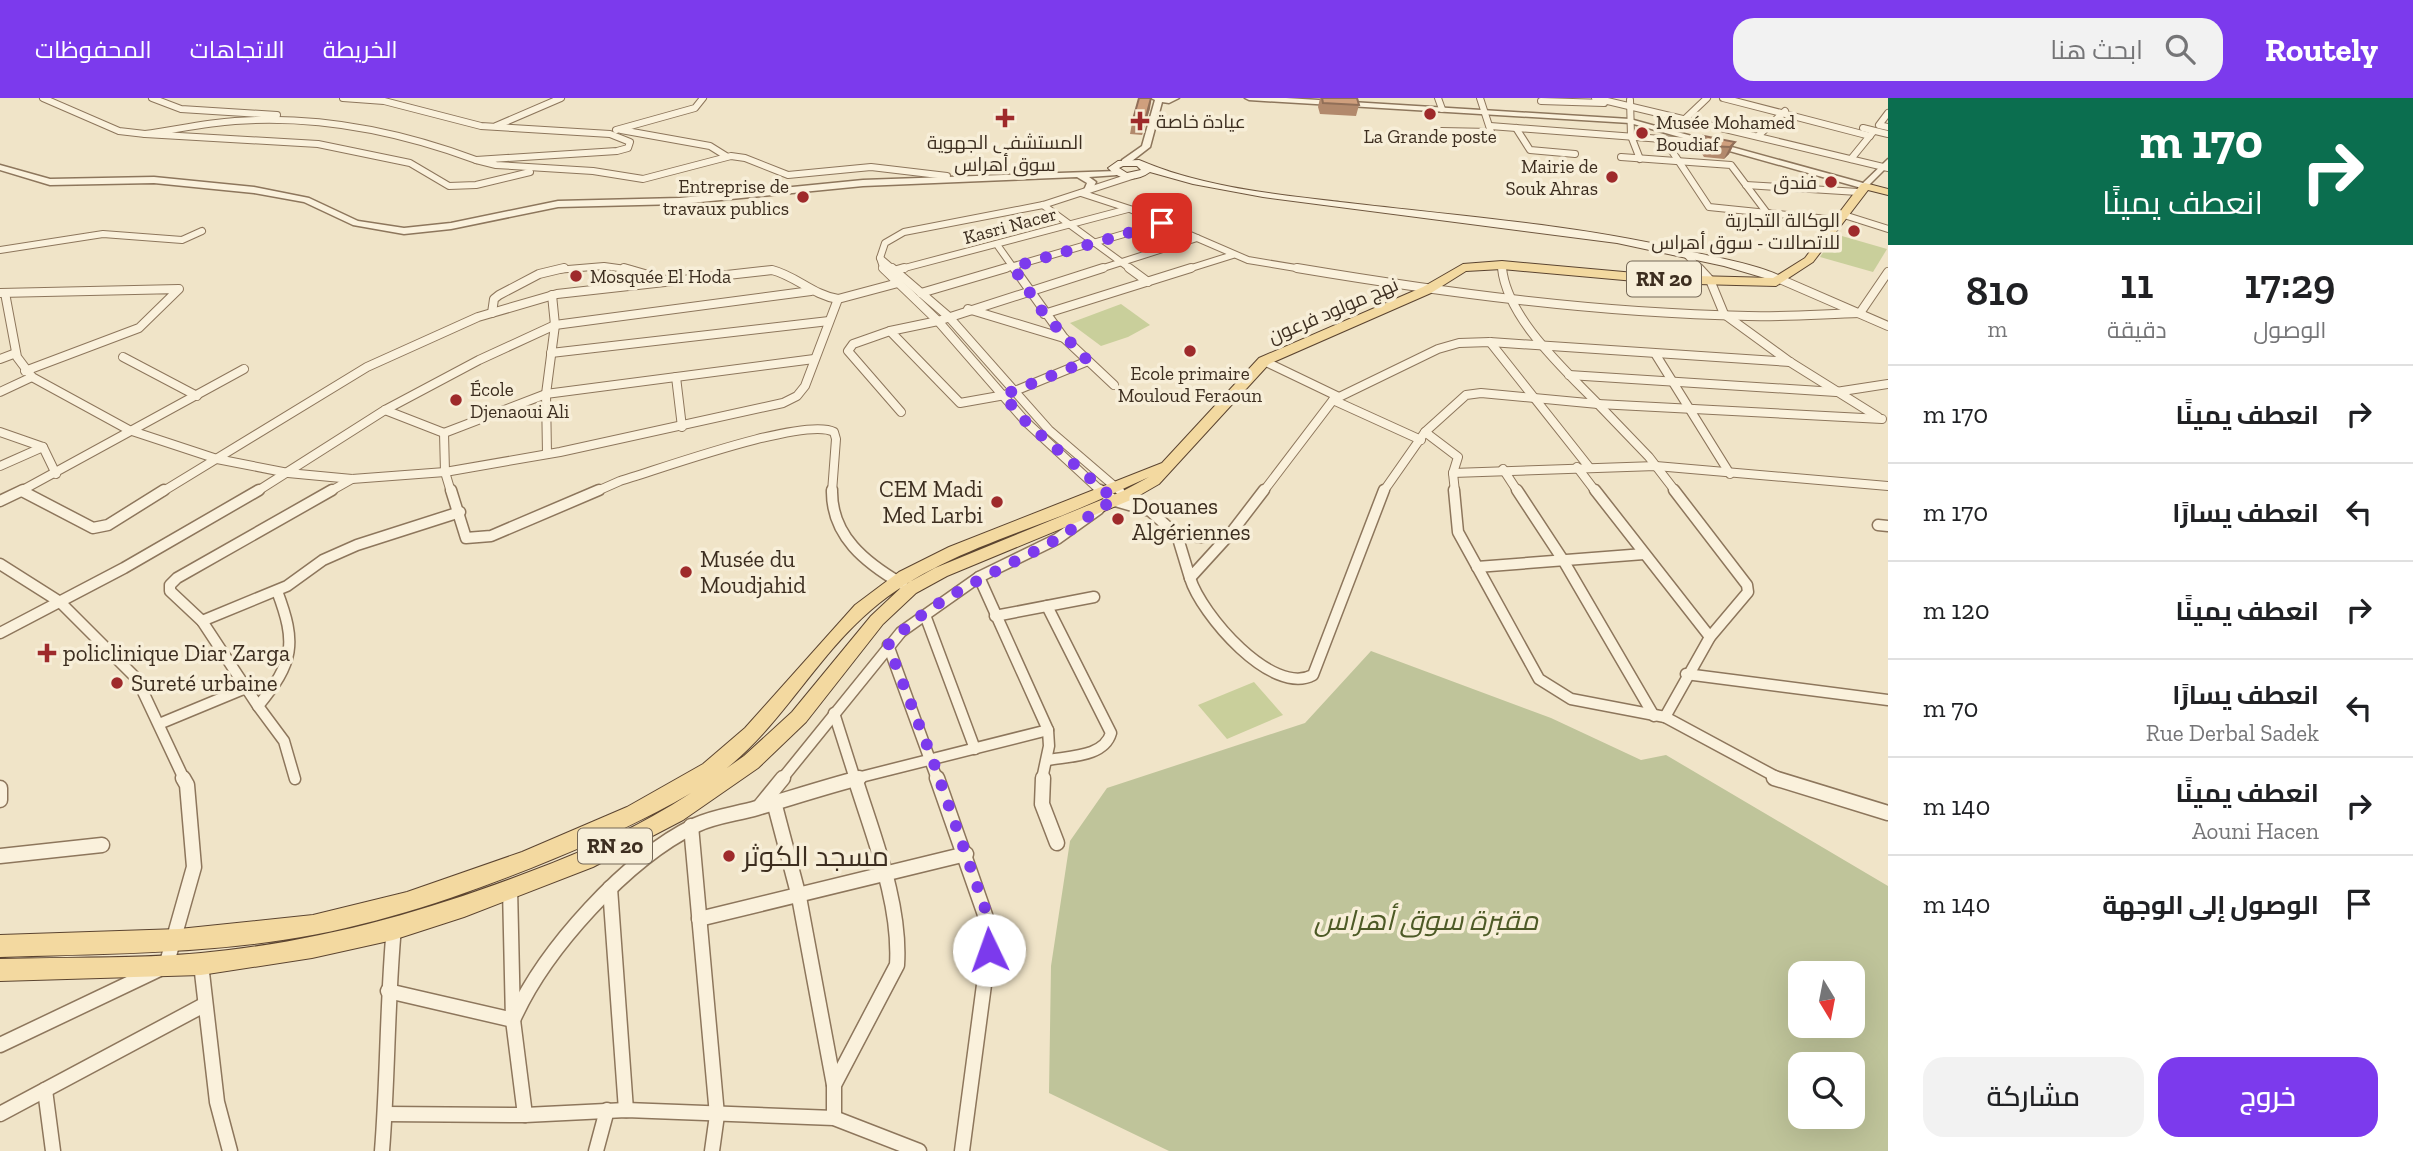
<!DOCTYPE html>
<html lang="ar">
<meta charset="utf-8">
<style>
body{margin:0;font-family:"Zilla Slab",Cairo,serif;background:#f2f2f2;color:#202124;direction:rtl;height:100vh;display:flex;flex-direction:column;font-size:26px;white-space:nowrap}
*{box-sizing:border-box;margin:0}
p{font-size:23px;color:#757577}
.icon{flex:none;width:38px;height:38px;fill:none;stroke:currentColor;stroke-width:2;stroke-linecap:round;stroke-linejoin:round}
.map{position:relative;flex:1;overflow:hidden;direction:ltr}
.drawer{display:flex;flex-direction:column;background:#fff;width:525px}
.drawer>*{flex:none}
.top-card{background:#0b6e4f;color:#fff;overflow:hidden}
.needle{width:46px;rotate:170deg}
.controls{position:absolute;left:1788px;top:863px;display:grid;gap:14px}
.controls a{display:grid;place-items:center;width:77px;height:77px;border-radius:14px;background:#fff;box-shadow:0 7px 28px #0002;font-size:35px}
.pin{position:absolute;display:grid;place-items:center;width:60px;height:60px;color:#fff;margin:-30px;border-radius:14px;box-shadow:0 4px 10px #0006}
.me{position:absolute;width:77px;margin:-38px;rotate:357deg;stroke-linejoin:round;filter:drop-shadow(0 0 5px #0008)}
.turn{display:flex;align-items:center;gap:24px;height:147px;padding:0 35px;font-size:32px}
.turn .icon{width:91px;height:91px;stroke-width:2.5}
.turn b{display:block;font-size:49px;line-height:60px}
.eta{display:flex;justify-content:space-evenly;align-items:center;height:119px;text-align:center}
.eta b{font-size:42px;font-weight:600;line-height:49px}
.cta{display:flex;gap:14px;margin-top:auto;padding:14px 35px}
.cta a{flex:1;height:80px;border-radius:21px;background:#7c3aed;color:#fff;font-size:28px;font-weight:600;line-height:80px;text-align:center}
.cta a+a{background:#f2f2f2;color:#202124}
ul{padding:0;list-style:none}
li{display:flex;align-items:center;gap:21px;height:98px;padding:0 35px;border-top:2px solid #e0e0e0}
li div{flex:1}
li b{display:block;font-size:26px}
li em{font-style:normal}
header{display:flex;align-items:center;gap:42px;box-sizing:border-box;height:98px;padding:0 35px;background:#7c3aed;color:#fff}
header strong{font-size:33px}
nav{display:flex;gap:38px;margin-inline-start:auto;font-size:24px}
.search{width:490px;height:63px;background:#f2f2f2;display:flex;align-items:center;gap:18px;box-sizing:border-box;padding:0 24px;border-radius:21px;color:#757577;font-size:26px}
main{display:flex;flex:1;min-height:0}
.map>svg:first-child{display:block}
</style>
<header>
<strong>Routely</strong>
<div class="search"><svg class="icon" aria-label="search" viewBox="0 0 24 24"><circle cx="10" cy="10" r="6"/><path d="M15 15l6 6"/></svg>ابحث هنا</div>
<nav><a>الخريطة</a><a>الاتجاهات</a><a>المحفوظات</a></nav>
</header>
<main>
<section class="drawer">
<div class="top-card">
<div class="turn"><svg class="icon" aria-label="right" viewBox="0 0 24 24"><path d="M7 20v-9h11M14 6l5 5-5 5"/></svg><div><b>170 m</b>انعطف يمينًا</div></div>
</div>
<div class="eta">
<div><b>17:29</b><p>الوصول</p></div>
<div><b>11</b><p>دقيقة</p></div>
<div><b>810</b><p>m</p></div>
</div>
<ul>
<li><svg class="icon" aria-label="right" viewBox="0 0 24 24"><path d="M7 20v-9h11M14 6l5 5-5 5"/></svg><div><b>انعطف يمينًا</b></div><em>170 m</em></li>
<li><svg class="icon" aria-label="left" viewBox="0 0 24 24"><path d="M17 20v-9H6M10 6l-5 5 5 5"/></svg><div><b>انعطف يسارًا</b></div><em>170 m</em></li>
<li><svg class="icon" aria-label="right" viewBox="0 0 24 24"><path d="M7 20v-9h11M14 6l5 5-5 5"/></svg><div><b>انعطف يمينًا</b></div><em>120 m</em></li>
<li><svg class="icon" aria-label="left" viewBox="0 0 24 24"><path d="M17 20v-9H6M10 6l-5 5 5 5"/></svg><div><b>انعطف يسارًا</b><p>Rue Derbal Sadek</p></div><em>70 m</em></li>
<li><svg class="icon" aria-label="right" viewBox="0 0 24 24"><path d="M7 20v-9h11M14 6l5 5-5 5"/></svg><div><b>انعطف يمينًا</b><p>Aouni Hacen</p></div><em>140 m</em></li>
<li><svg class="icon" aria-label="arrive" viewBox="0 0 24 24"><path d="M6 21V4h12l-3 4 3 4H6"/></svg><div><b>الوصول إلى الوجهة</b></div><em>140 m</em></li>
</ul>
<div class="cta"><a>خروج</a><a>مشاركة</a></div>
</section>
<div class="map">
<svg width="1888" height="1053" viewBox="0 0 1888 1053">
<rect width="100%" height="100%" fill="#f0e4c8"/>
<g fill="#c9cf9b">
<path d="M 1835,136 L 1887,151 L 1873,174 L 1820,159 Z"/>
<path d="M 1121,206 L 1150,227 L 1128,239 L 1101,248 L 1070,225 Z"/>
<path d="M 1254,584 L 1283,617 L 1227,641 L 1198,607 Z"/>
</g>
<path fill="#bfc49a" fill-rule="evenodd" d="M 1371,553 L 1551,620 L 1641,662 L 1666,657 L 1888,788 L 1888,1053 L 1169,1053 L 1049,995 L 1051,868 L 1070,743 L 1107,690 L 1305,625 ZM 1801,875 L 1853,875 L 1853,928 L 1801,928 ZM 1801,966 L 1853,966 L 1853,1018 L 1801,1018 Z"/>
<g fill="none" stroke-linecap="round" stroke-linejoin="round">
<g stroke="#8d765c" stroke-width="8">
<g id="minor-far3">
<path d="M 43,0 L 119,33 L 145,36"/>
<path d="M 152,0 L 181,11 L 277,17"/>
<path d="M 343,0 L 384,3 L 481,28 L 610,36 L 630,44 L 628,50 L 617,53 L 476,62 L 496,67 L 593,73 L 643,81 L 731,58 L 745,60 L 788,77 L 871,69 L 947,78"/>
<path d="M 1438,0 L 1442,11"/>
<path d="M 1595,0 L 1888,70"/>
<path d="M 1723,0 L 1870,38"/>
<path d="M 1630,2 L 1631,38 L 1640,61"/>
<path d="M 1541,3 L 1604,5"/>
<path d="M 1888,15 L 1879,27 L 1888,29"/>
<path d="M 1685,21 L 1707,0"/>
<path d="M 496,28 L 561,0"/>
<path d="M 1490,28 L 1714,45"/>
<path d="M 1516,30 L 1530,52 L 1575,56"/>
<path d="M 1863,30 L 1888,36"/>
<path d="M 616,32 L 695,10 L 703,0"/>
<path d="M 621,32 L 710,48 L 726,58"/>
<path d="M 1441,33 L 1491,34 L 1480,0"/>
<path d="M 1758,38 L 1785,13"/>
<path d="M 1664,41 L 1709,109 L 1838,122"/>
<path d="M 1621,59 L 1731,67 L 1767,115"/>
<path d="M 1851,61 L 1873,34"/>
<path d="M 476,62 C 398,33 318,17 235,23 C 205,25 175,32 145,36 L 318,46 L 410,65 L 449,88 L 476,87 L 530,74"/>
<path d="M 1746,87 L 1858,94"/>
<path d="M 1081,95 L 1130,111 L 1248,162 L 1308,172"/>
<path d="M 1043,107 L 1132,172"/>
<path d="M 1844,117 L 1888,131"/>
<path d="M 998,148 L 1015,172"/>
<path d="M 0,152 L 103,136 L 182,142 L 202,133"/>
<path d="M 1685,155 L 1701,172"/>
<path d="M 880,160 L 894,172"/>
<path d="M 1502,167 L 1502,172"/>
<path d="M 556,172 L 604,168 L 633,172"/>
<path d="M 884,172 L 880,160 L 885,145 L 904,134 L 1043,107 L 1132,78"/>
<path d="M 897,172 L 1128,111"/>
<path d="M 1000,172 L 1162,125"/>
<path d="M 1097,172 L 1197,140"/>
<path d="M 1185,172 L 1233,157"/>
</g>
</g>
<g stroke="#8d765c" stroke-width="10">
<g id="minor-far2">
<path d="M 624,170 L 669,183"/>
<path d="M 883,170 L 938,223 L 1026,324 L 1102,394"/>
<path d="M 892,170 L 949,219 L 1049,332 L 1120,393"/>
<path d="M 1014,170 L 1064,240 L 1114,287"/>
<path d="M 1129,170 L 1148,184"/>
<path d="M 1297,170 C 1446,195 1597,215 1748,218 C 1785,219 1823,216 1860,215 L 1888,174"/>
<path d="M 1502,170 C 1507,220 1564,271 1598,306"/>
<path d="M 1699,170 L 1710,182 L 1724,216 L 1790,264 L 1878,319"/>
<path d="M 897,172 L 904,170"/>
<path d="M 1782,182 L 1888,228"/>
<path d="M 0,195 L 179,191 L 139,230 L 25,273"/>
<path d="M 5,195 L 17,259 L 32,279 L 129,332 L 217,361 L 288,375 L 352,381 L 445,374 L 560,354 L 783,305 L 797,298 L 805,288 L 838,201 L 898,185"/>
<path d="M 921,195 L 1006,170"/>
<path d="M 968,211 L 1064,240"/>
<path d="M 492,215 L 494,201 L 499,197 L 539,176 L 564,170"/>
<path d="M 1044,216 L 1191,170"/>
<path d="M 890,233 L 853,246 L 848,253 L 901,314"/>
<path d="M 1490,244 L 1589,369"/>
<path d="M 551,255 L 829,223"/>
<path d="M 1656,257 L 1730,376"/>
<path d="M 123,259 L 197,298"/>
<path d="M 0,261 L 16,255"/>
<path d="M 1088,263 L 1005,297 L 960,305 L 890,233 L 938,223 L 1103,170"/>
<path d="M 1264,263 L 1339,299"/>
<path d="M 1569,277 L 1836,294 L 1888,286"/>
<path d="M 676,279 L 682,329"/>
<path d="M 0,294 L 32,279"/>
<path d="M 1333,302 L 1421,342"/>
<path d="M 1598,306 L 1882,321"/>
<path d="M 1598,306 L 1649,359 L 1676,394"/>
<path d="M 385,312 L 444,335"/>
<path d="M 0,334 L 43,349 L 56,376"/>
<path d="M 547,356 L 546,296 L 555,227 L 552,197"/>
<path d="M 0,368 L 43,349"/>
<path d="M 1577,369 L 1596,394"/>
<path d="M 1503,371 L 1518,394"/>
<path d="M 1453,375 L 1656,368 L 1888,388"/>
<path d="M 19,394 L 244,271"/>
<path d="M 162,394 L 367,269 L 478,219 L 557,196 L 772,172 C 796,178 813,197 838,201"/>
<path d="M 256,394 L 385,312 L 479,262 L 555,227 L 811,193"/>
<path d="M 329,394 L 352,381"/>
<path d="M 451,394 L 445,374 L 444,335 L 546,296 L 814,261"/>
<path d="M 595,394 L 620,383 C 658,372 805,318 834,334 L 836,341 L 832,394"/>
<path d="M 1263,394 L 1333,302 L 1438,251 L 1459,245 L 1490,244 L 1790,264"/>
<path d="M 1383,394 L 1425,334"/>
<path d="M 1455,394 L 1453,375 L 1458,359 L 1425,334 L 1466,297 L 1481,295 L 1598,306"/>
</g>
</g>
<g stroke="#8d765c" stroke-width="13">
<g id="minor-far1">
<path d="M 451,392 L 466,440 L 491,438 L 599,392"/>
<path d="M 832,392 C 831,438 866,465 902,486"/>
<path d="M 1100,392 L 1115,403 L 1150,413 L 1177,437 L 1201,439 L 1231,435 L 1264,392"/>
<path d="M 1454,392 L 1458,434 L 1539,581 L 1571,601 L 1665,619 L 1710,539 L 1748,494 L 1747,487 L 1674,392"/>
<path d="M 1517,392 L 1563,462 L 1654,618"/>
<path d="M 1595,392 L 1710,539"/>
<path d="M 22,393 L 93,430 L 108,427 L 164,392"/>
<path d="M 0,403 L 23,392"/>
<path d="M 1878,427 L 1888,428"/>
<path d="M 1177,437 L 1190,480 L 1231,435"/>
<path d="M 0,466 L 60,504 L 137,581 L 184,681"/>
<path d="M 1477,469 L 1644,456"/>
<path d="M 979,479 L 1048,632 L 1049,648 L 1042,681"/>
<path d="M 1190,480 C 1201,516 1272,599 1313,577 L 1384,392"/>
<path d="M 277,493 C 297,546 294,564 258,608 L 202,523 L 170,493 L 170,487 L 177,480 L 332,392"/>
<path d="M 1047,508 L 1111,635 C 1104,659 1070,658 1048,662"/>
<path d="M 925,517 L 975,651"/>
<path d="M 995,518 L 1094,499"/>
<path d="M 202,523 L 287,488 L 323,462 L 357,447 L 460,414"/>
<path d="M 0,535 L 124,470 L 259,392"/>
<path d="M 888,547 L 937,681"/>
<path d="M 1686,576 L 1888,602"/>
<path d="M 258,608 L 284,643 L 295,681"/>
<path d="M 834,615 L 855,681"/>
<path d="M 1665,619 L 1780,681"/>
<path d="M 159,626 L 246,590"/>
<path d="M 782,681 L 901,534 L 979,479 L 1057,441 L 1099,411"/>
<path d="M 853,681 L 1048,632"/>
</g>
</g>
<g stroke="#8d765c" stroke-width="17">
<g id="minor">
<path d="M 937,680 L 991,834 L 962,1053"/>
<path d="M 1043,680 L 1042,706 L 1057,745"/>
<path d="M 1774,680 L 1888,715"/>
<path d="M 0,690 L 0,702"/>
<path d="M 774,704 L 799,799 L 834,987"/>
<path d="M 761,707 L 783,680"/>
<path d="M 691,728 L 717,1017 L 712,1053"/>
<path d="M 0,758 L 102,747"/>
<path d="M 510,790 L 513,922 L 525,1017"/>
<path d="M 610,790 L 626,1012"/>
<path d="M 699,821 L 966,756"/>
<path d="M 201,866 L 217,1004 L 230,1053"/>
<path d="M 388,893 L 513,922 C 544,852 626,761 696,727 C 715,718 737,716 757,710 C 791,700 825,689 859,680"/>
<path d="M 0,947 L 166,868 L 194,769 L 187,687 L 183,680"/>
<path d="M 45,992 L 53,1053"/>
<path d="M 0,1016 L 204,907"/>
<path d="M 385,1016 L 525,1017 L 626,1012 L 834,1020 L 919,1053"/>
<path d="M 834,1020 L 834,987 L 897,867 C 901,805 873,738 855,680"/>
<path d="M 382,1053 C 388,978 387,904 394,829"/>
<path d="M 596,1053 L 607,1012"/>
</g>
</g>
<g stroke="#8d765c" stroke-width="3">
<g id="tertiary">
<path d="M 1151,0 L 1179,0 L 1169,5 L 1162,4 L 1150,49 L 1128,66 L 1122,66 L 1122,62 L 1142,48 L 1155,2 Z"/>
<path d="M 1245,0 L 1286,0 L 1630,21 L 1863,85 L 1888,61 L 1888,68 L 1865,91 L 1630,25 L 1249,2 Z"/>
<path d="M 0,67 L 50,81 L 154,79 L 254,89 L 309,100 L 358,123 L 404,130 L 451,125 L 558,103 L 680,100 L 863,82 L 1117,73 L 1121,75 L 1117,77 L 1089,79 L 1096,84 L 1091,94 L 1088,95 L 1084,92 L 1087,85 L 1077,79 L 863,88 L 680,106 L 558,109 L 451,131 L 404,136 L 353,127 L 304,104 L 254,95 L 154,85 L 50,87 L 0,72 Z"/>
</g>
</g>
<g stroke="#6f573f" stroke-width="2">
<path id="secondary" d="M 1139,62 C 1201,89 1273,96 1340,104 C 1457,118 1576,126 1692,154 C 1715,159 1770,169 1787,182 L 1782,185 L 1724,168 L 1617,145 L 1263,99 L 1193,86 L 1150,74 C 1136,84 1120,83 1108,70 L 1118,63 ZM 1123,68 L 1137,68 L 1141,72 L 1127,75 L 1119,70 Z"/>
</g>
<g stroke="#5b4430" stroke-width="2">
<path id="primary" d="M 1865,85 L 1888,91 L 1888,97 L 1868,92 L 1813,164 L 1776,188 L 1657,185 L 1502,171 L 1466,173 L 1431,195 L 1269,266 L 1159,386 L 1133,401 L 947,478 L 916,495 L 883,526 L 806,624 L 758,670 L 683,722 L 593,769 L 464,819 L 393,842 L 312,860 L 201,877 L 0,883 L 0,861 C 67,859 135,861 201,855 C 317,844 422,815 529,774 C 585,753 641,728 691,695 C 647,721 600,742 553,761 C 461,799 367,831 269,844 C 180,856 90,856 0,859 L 0,837 L 179,831 L 313,817 L 407,794 L 522,754 L 627,709 L 703,666 L 745,630 L 855,507 L 899,474 L 949,449 L 1162,365 L 1259,260 L 1423,189 L 1463,166 L 1502,163 L 1657,177 L 1773,180 L 1805,160 L 1861,86 ZM 1149,379 L 1123,393 L 935,470 L 904,487 L 871,518 L 792,614 L 744,658 L 727,670 C 783,625 816,559 871,512 C 926,465 994,444 1061,418 C 1091,406 1120,392 1149,379 Z"/>
</g>
<use href="#minor-far3" stroke="#faf1dc" stroke-width="6"/>
<use href="#minor-far2" stroke="#faf1dc" stroke-width="8"/>
<use href="#minor-far1" stroke="#faf1dc" stroke-width="10"/>
<use href="#minor" stroke="#faf1dc" stroke-width="14"/>
<use href="#tertiary" fill="#faf1dc" fill-rule="evenodd"/>
<use href="#secondary" fill="#faf1dc" fill-rule="evenodd"/>
<use href="#primary" fill="#f3d9a0" fill-rule="evenodd"/>
</g>
<g fill="#b2896c">
<path d="M 1151,0 L 1150,10 L 1142,37 L 1130,36 L 1132,25 Z"/>
<path d="M 1320,0 L 1357,0 L 1359,7 L 1356,18 L 1320,16 L 1318,9 Z"/>
<path d="M 1704,38 L 1735,44 L 1729,56 L 1724,61 L 1704,59 L 1698,50 Z"/>
</g>
<g fill="#916f58">
<path d="M 1151,0 L 1150,10 L 1142,37 L 1144,26 Z"/>
<path d="M 1735,44 L 1729,56 L 1724,61 L 1730,49 Z"/>
</g>
<g fill="#cf9f7d" stroke="#916f58" stroke-width="2">
<path d="M 1139,0 L 1151,0 L 1144,26 L 1132,25 Z"/>
<path d="M 1322,0 L 1357,0 L 1359,7 L 1323,5 Z"/>
<path d="M 1704,38 L 1735,44 L 1730,49 L 1710,48 Z"/>
</g>
<g fill="none" stroke-linecap="round" stroke-linejoin="round">
<path stroke="#7c3aed" stroke-width="12" stroke-dasharray="0 21.6" d="M 989,852 L 988,819 L 932,660 L 888,547 C 935,497 999,474 1057,441 C 1077,429 1094,412 1115,402 L 1026,324 L 1003,297 L 1088,263 L 1044,216 L 1013,169 L 1162,125"/>
</g>
<g fill="#9e2a2b" stroke="#f7eed8" stroke-width="2.5">
<circle cx="1430" cy="16" r="7"/>
<path d="M1001.5 9.5h7v7h7v7h-7v7h-7v-7h-7v-7h7z"/>
<path d="M1136.5 12.5h7v7h7v7h-7v7h-7v-7h-7v-7h7z"/>
<circle cx="1642" cy="35" r="7"/>
<circle cx="1612" cy="79" r="7"/>
<circle cx="1831" cy="84" r="7"/>
<circle cx="803" cy="99" r="7"/>
<circle cx="1854" cy="133" r="7"/>
<circle cx="576" cy="178" r="7"/>
<circle cx="1190" cy="253" r="7"/>
<circle cx="456" cy="302" r="7"/>
<circle cx="997" cy="404" r="7"/>
<circle cx="1118" cy="421" r="7"/>
<circle cx="686" cy="474" r="7"/>
<path d="M43.5 544.5h7v7h7v7h-7v7h-7v-7h-7v-7h7z"/>
<circle cx="117" cy="585" r="7"/>
<circle cx="729" cy="758" r="7"/>
</g>
<g text-anchor="middle" stroke-width="7" stroke-linejoin="round" paint-order="stroke">
<g font-size="19" fill="#3d2e20" stroke="#f7eed8" text-anchor="start">
<text x="1156" y="30">عيادة خاصة</text>
<text x="1656" y="31">Musée Mohamed<tspan x="1656" dy="22">Boudiaf</tspan></text>
<text x="1430" y="45" text-anchor="middle">La Grande poste</text>
<text x="1005" y="51" text-anchor="middle">المستشفى الجهوية<tspan x="1005" dy="22">سوق أهراس</tspan></text>
<text x="1598" y="75" text-anchor="end">Mairie de<tspan x="1598" dy="22">Souk Ahras</tspan></text>
<text x="1817" y="91" text-anchor="end">فندق</text>
<text x="789" y="95" text-anchor="end">Entreprise de<tspan x="789" dy="22">travaux publics</tspan></text>
<text x="1840" y="129" text-anchor="end">الوكالة التجارية<tspan x="1840" dy="22">للاتصالات - سوق أهراس</tspan></text>
<text x="590" y="185">Mosquée El Hoda</text>
<text x="1190" y="282" text-anchor="middle">Ecole primaire<tspan x="1190" dy="22">Mouloud Feraoun</tspan></text>
<text x="470" y="298">École<tspan x="470" dy="22">Djenaoui Ali</tspan></text>
</g>
<g font-size="19" fill="#3d2e20" stroke="#f7eed8">
<text transform="translate(1010 127) rotate(-15)" y="7">Kasri Nacer</text>
<text transform="translate(1333 212) rotate(-23)" y="7">نهج مولود فرعون</text>
</g>
<g fill="#f7eed8" stroke="#756857" stroke-width="2">
<rect x="1627" y="163.5" width="74" height="35" rx="5"/>
<rect x="578" y="730.5" width="74" height="35" rx="5"/>
</g>
<g font-size="21" font-weight="bold" fill="#3d2e20">
<text x="1664" y="188">RN 20</text>
<text x="615" y="755">RN 20</text>
</g>
<g font-size="23" fill="#3d2e20" stroke="#f7eed8" text-anchor="start">
<text x="983" y="399" text-anchor="end">CEM Madi<tspan x="983" dy="26">Med Larbi</tspan></text>
<text x="1132" y="416">Douanes<tspan x="1132" dy="26">Algériennes</tspan></text>
<text x="700" y="469">Musée du<tspan x="700" dy="26">Moudjahid</tspan></text>
<text x="63" y="563">policlinique Diar Zarga</text>
<text x="131" y="593">Sureté urbaine</text>
</g>
<g font-size="28" fill="#3d2e20" stroke="#f7eed8" text-anchor="start">
<text x="743" y="768">مسجد الكوثر</text>
</g>
<g font-size="28" font-style="italic" fill="#4d5a26" stroke="#f7eed8">
<text x="1426" y="832">مقبرة سوق أهراس</text>
</g>
</g>
</svg>
<div class="controls">
<a><svg class="needle" viewBox="-14 -14 28 28"><path d="M0-13l5 13h-10z" fill="#e53935"/><path d="M0 13l5-13h-10z" fill="#757577"/></svg></a>
<a><svg class="icon" aria-label="search" viewBox="0 0 24 24"><circle cx="10" cy="10" r="6"/><path d="M15 15l6 6"/></svg></a>
</div>
<div class="pin" style="left:1162px;top:125px;background:#d93025"><svg class="icon" aria-label="arrive" viewBox="0 0 24 24"><path d="M6 21V4h12l-3 4 3 4H6"/></svg></div>
<svg class="me" style="left:989px;top:852px" viewBox="-20 -20 40 40"><circle r="19" fill="#fff"/><path d="M0-13L10 11 0 6-10 11z" fill="#7c3aed"/></svg>
</div>
</main>
